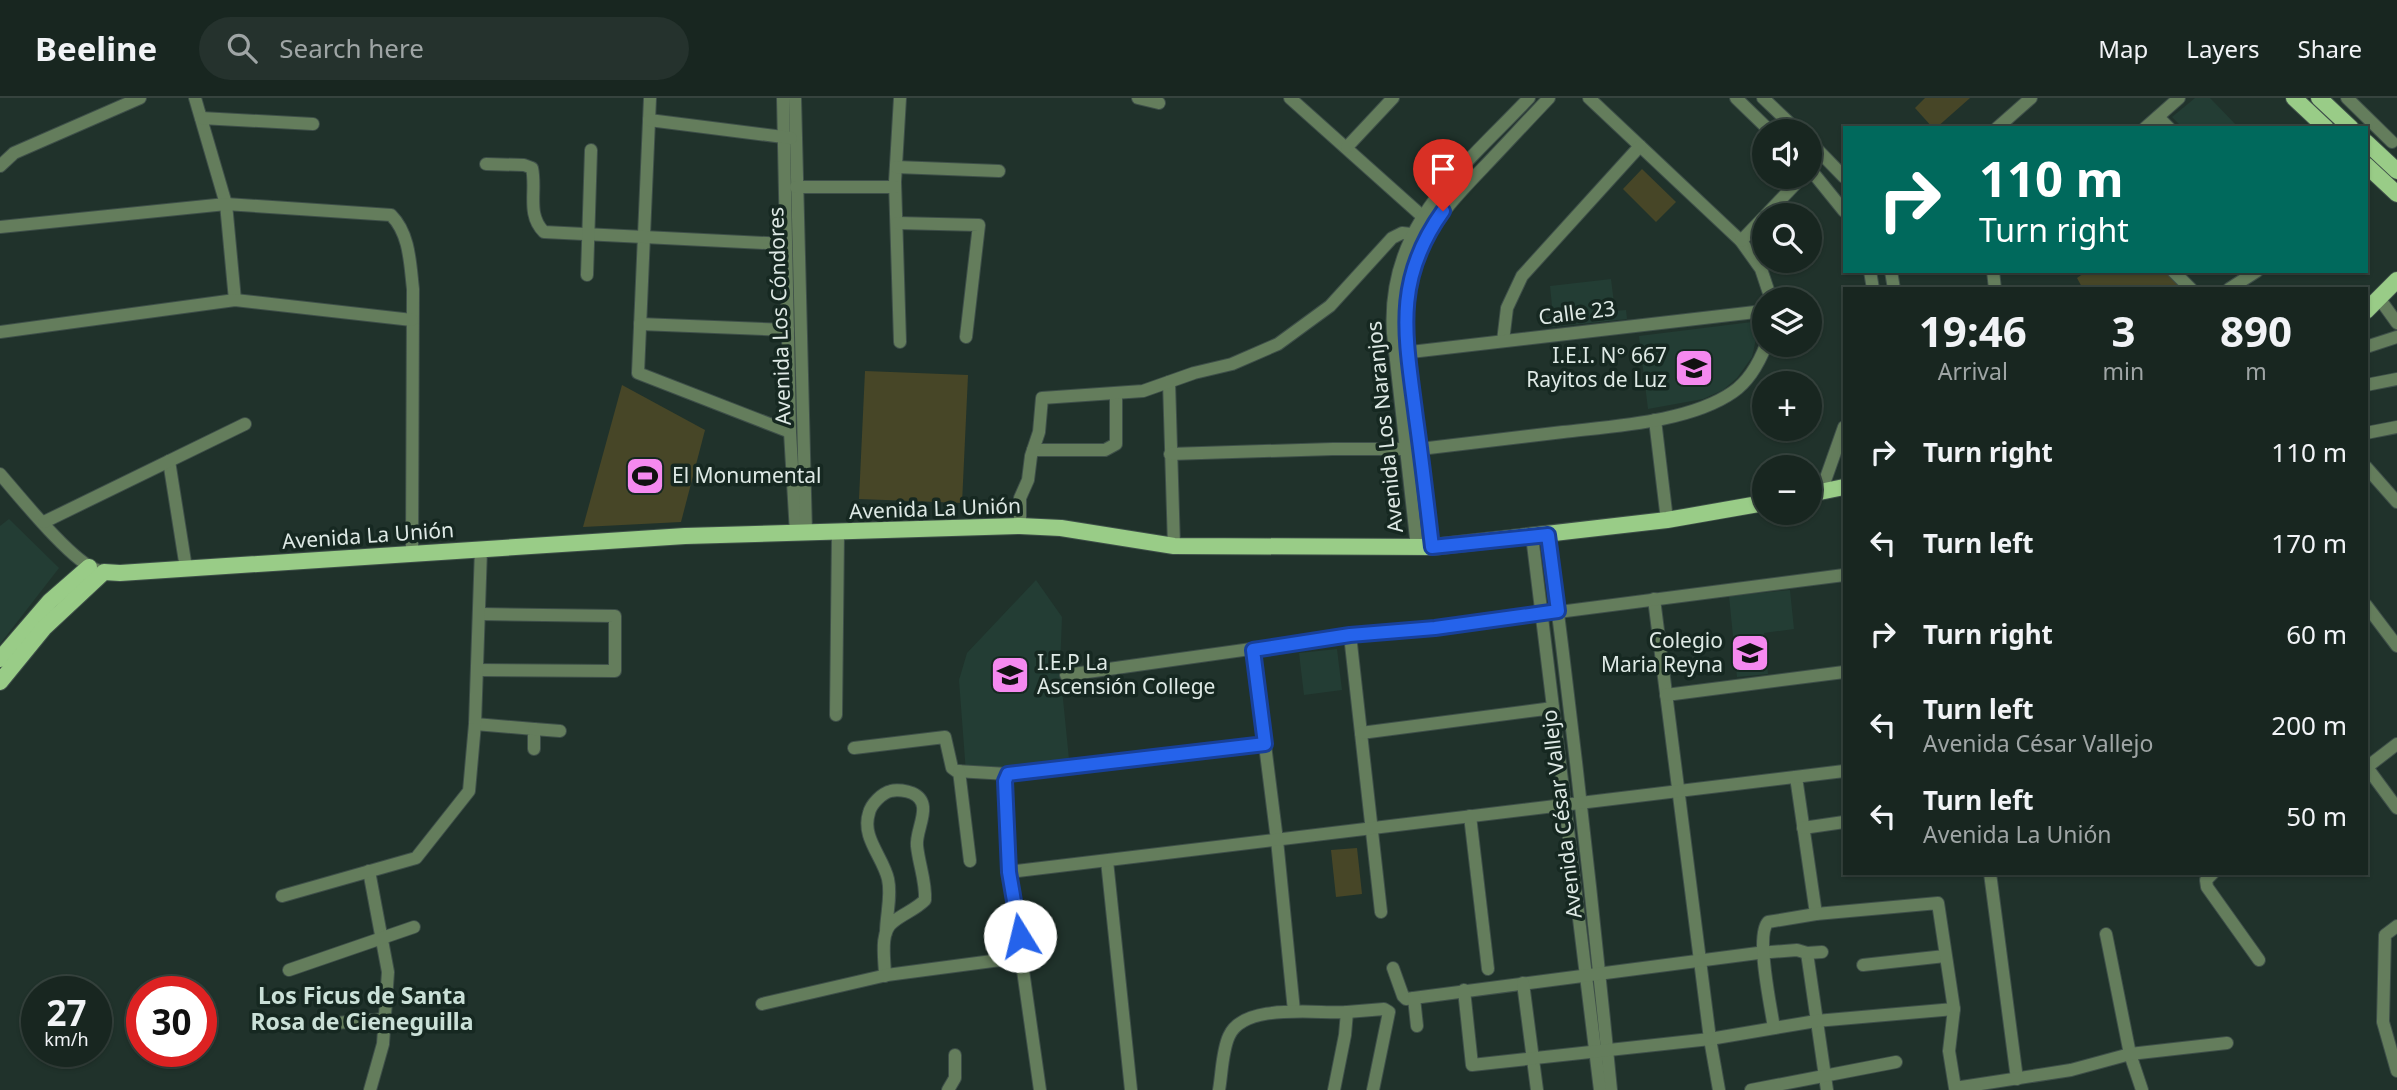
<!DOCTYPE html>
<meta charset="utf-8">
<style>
body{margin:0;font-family:"Noto Sans",sans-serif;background:#25322d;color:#f1f3f6;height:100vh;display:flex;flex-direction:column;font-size:26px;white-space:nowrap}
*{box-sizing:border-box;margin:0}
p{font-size:23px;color:#9fa5a5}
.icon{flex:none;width:38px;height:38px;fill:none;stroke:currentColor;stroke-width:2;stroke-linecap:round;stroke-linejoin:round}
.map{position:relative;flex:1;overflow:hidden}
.panel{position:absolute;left:1843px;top:189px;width:525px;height:588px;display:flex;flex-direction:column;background:#182620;border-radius:0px;box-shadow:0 2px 5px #0004,0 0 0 2px #36433e}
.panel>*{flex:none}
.banner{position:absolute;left:1843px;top:28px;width:525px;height:147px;border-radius:0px;box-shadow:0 2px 5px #0004,0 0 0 2px #36433e;background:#00695c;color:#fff;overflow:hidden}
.controls{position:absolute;left:1752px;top:21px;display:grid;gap:14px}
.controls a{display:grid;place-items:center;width:70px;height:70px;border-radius:50%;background:#182620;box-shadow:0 2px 5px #0004,0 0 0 2px #36433e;font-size:35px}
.speed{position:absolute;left:21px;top:878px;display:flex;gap:14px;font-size:35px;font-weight:700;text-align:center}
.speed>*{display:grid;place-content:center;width:91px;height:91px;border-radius:50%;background:#182620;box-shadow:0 2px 5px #0004,0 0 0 2px #36433e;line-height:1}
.speed small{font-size:18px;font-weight:400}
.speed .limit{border:10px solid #d22;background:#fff;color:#111}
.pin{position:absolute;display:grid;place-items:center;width:60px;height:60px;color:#fff;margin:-72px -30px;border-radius:50% 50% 50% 0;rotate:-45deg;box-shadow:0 0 7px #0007}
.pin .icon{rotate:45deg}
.me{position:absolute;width:77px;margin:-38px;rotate:351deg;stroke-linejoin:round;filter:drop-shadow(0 0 5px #0008)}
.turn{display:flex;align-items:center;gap:24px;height:147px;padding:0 21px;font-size:32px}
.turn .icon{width:91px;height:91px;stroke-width:2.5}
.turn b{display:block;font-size:49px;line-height:60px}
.eta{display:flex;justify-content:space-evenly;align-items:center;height:119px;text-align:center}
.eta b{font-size:42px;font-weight:700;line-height:49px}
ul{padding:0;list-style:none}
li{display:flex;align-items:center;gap:21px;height:91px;padding:0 21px}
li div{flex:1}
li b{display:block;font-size:26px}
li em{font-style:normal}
header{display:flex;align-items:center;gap:42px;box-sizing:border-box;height:98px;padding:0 35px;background:#182620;border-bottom:2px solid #36433e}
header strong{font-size:33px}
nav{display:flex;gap:38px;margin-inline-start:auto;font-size:24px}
.search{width:490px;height:63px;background:#25322d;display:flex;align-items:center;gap:18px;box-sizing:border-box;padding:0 24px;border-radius:38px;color:#9fa5a5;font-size:26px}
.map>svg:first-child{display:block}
</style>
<header>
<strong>Beeline</strong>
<div class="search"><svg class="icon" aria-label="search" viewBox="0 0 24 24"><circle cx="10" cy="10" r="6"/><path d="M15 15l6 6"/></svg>Search here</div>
<nav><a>Map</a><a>Layers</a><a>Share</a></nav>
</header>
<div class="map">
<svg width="2397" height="992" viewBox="0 0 2397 992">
<rect width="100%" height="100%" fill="#20322b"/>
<g fill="#233d34">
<path d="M 2195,0 L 2210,0 L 2239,30 L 2183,30 L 2172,19 Z"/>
<path d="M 1611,181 L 1615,213 L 1626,212 L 1627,221 L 1544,230 L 1543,220 L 1553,218 L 1550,188 Z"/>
<path d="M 1760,223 L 1752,259 L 1737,280 L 1723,292 L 1703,301 L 1648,311 L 1639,238 Z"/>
<path d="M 9,421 L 59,470 L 0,546 L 0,428 Z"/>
<path d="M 1036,482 L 1062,519 L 1060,571 L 1069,661 L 966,675 L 959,582 L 967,555 Z"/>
<path d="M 1790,492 L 1794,531 L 1764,535 L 1768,576 L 1737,579 L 1729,498 Z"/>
<path d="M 1337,551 L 1342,592 L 1304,597 L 1299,555 Z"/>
</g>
<g fill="#474627">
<path d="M 1925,0 L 1970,0 L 1936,30 L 1933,30 L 1915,10 Z"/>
<path d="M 1642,71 L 1676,104 L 1656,124 L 1623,91 Z"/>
<path d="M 2087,173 L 2167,173 L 2185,191 L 2083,191 L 2077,180 Z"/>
<path d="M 865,273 L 968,277 L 962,405 L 859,401 Z"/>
<path d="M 622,287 L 705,332 L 681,424 L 583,429 Z"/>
<path d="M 1357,750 L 1362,796 L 1336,799 L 1331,752 Z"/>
</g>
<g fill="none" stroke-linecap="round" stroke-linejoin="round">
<g stroke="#3e4f49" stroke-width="14">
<g id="minor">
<path d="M 195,0 L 226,106 L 235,202"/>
<path d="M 650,0 L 638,275 L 790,334"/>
<path d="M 783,0 L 790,334 L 796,435"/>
<path d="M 795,0 L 806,435"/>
<path d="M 900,0 L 895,84 L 900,244"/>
<path d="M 1138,0 L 1159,5"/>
<path d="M 1290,0 L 1422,118"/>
<path d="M 1589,0 L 1741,143 L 1761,171 L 1771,201"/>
<path d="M 1736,0 L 1770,33"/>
<path d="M 1763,0 L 1798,33"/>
<path d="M 2347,0 L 2392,44"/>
<path d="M 2158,19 L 2169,30"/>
<path d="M 201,20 L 313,26"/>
<path d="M 649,22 L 791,40"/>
<path d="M 1997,30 L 2031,0"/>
<path d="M 2145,30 L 2179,0"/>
<path d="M 1810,44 L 1844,79"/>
<path d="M 1347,49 L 1393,0"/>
<path d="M 486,66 L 524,67 L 532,70 C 537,93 526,116 544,134 L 786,146"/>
<path d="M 0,68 L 14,55 L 140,0"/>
<path d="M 896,69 L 999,73"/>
<path d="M 1810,71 L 1844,113"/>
<path d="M 796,89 L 895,89"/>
<path d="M 1766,117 L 1802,79"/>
<path d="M 897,125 L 979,127 L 966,239"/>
<path d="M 0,129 L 226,106 L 391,117 C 410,136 410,166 413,191 L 412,457"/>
<path d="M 1741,143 L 1764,119"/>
<path d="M 1870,173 L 1873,191"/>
<path d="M 1891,173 L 1894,191"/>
<path d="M 1993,173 L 1995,191"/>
<path d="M 2173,173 L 2191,191"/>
<path d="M 587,177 L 591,52"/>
<path d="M 2229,191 L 2257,173"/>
<path d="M 2379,200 L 2397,225"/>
<path d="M 640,226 L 788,232"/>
<path d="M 0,234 L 235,202 L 412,222"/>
<path d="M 1503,243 L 1507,210 L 1522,178 L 1640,48"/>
<path d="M 2366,249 L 2397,239"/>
<path d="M 1402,255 L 1764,213"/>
<path d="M 1169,284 L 1174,448"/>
<path d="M 2366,287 L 2397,281"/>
<path d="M 1655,322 L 1667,422"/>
<path d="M 2366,335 L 2397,329"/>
<path d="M 1420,351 C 1468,345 1515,340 1563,334 C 1614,328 1690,324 1733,294 C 1749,283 1759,265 1766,247"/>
<path d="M 1033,352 L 1105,352 L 1116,346 L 1116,297"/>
<path d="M 1170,356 L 1333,351 L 1406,351"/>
<path d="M 169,363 L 186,470"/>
<path d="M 2366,369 L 2397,404"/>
<path d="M 0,376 C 20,399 72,464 97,472"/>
<path d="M 1821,394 L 1844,329"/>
<path d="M 44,424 L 245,326"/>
<path d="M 1020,428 L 1020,400 L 1028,382 L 1031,358 L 1039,334 L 1042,300 L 1143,293 L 1194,275 L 1232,266 L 1278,246 L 1330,208 L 1392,140 L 1402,135 L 1411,136"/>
<path d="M 1548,437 C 1572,621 1593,807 1611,992"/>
<path d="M 1532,438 L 1600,992"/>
<path d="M 1417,449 L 1393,235 C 1386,127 1462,71 1529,0"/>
<path d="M 1432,449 L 1406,233 C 1405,155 1432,123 1483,70 C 1505,47 1527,23 1549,0"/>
<path d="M 1654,501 L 1710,941 L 1719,992"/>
<path d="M 2366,507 L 2397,548"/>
<path d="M 1350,537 L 1381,814"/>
<path d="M 1253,552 L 1277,742 L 1294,913"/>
<path d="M 477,572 L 615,573 L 615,518 L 480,516"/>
<path d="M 1066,577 L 1350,537 L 1435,530 L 1844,477"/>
<path d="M 1666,597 L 1844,574"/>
<path d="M 836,617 L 838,435"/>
<path d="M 475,626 L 534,631 L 534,651"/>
<path d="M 534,631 L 560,633"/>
<path d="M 1361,635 L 1553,610"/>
<path d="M 854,650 L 945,639 L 952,670 L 956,673 L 1008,676 L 1265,646"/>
<path d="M 2366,668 L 2397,710"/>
<path d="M 2367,669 L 2397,646"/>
<path d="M 959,673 L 970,763"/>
<path d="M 1008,676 L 1005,683 L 1009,774 L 1040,992"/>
<path d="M 1796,679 L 1816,816"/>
<path d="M 1470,718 L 1488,871"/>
<path d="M 1803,730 L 1844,724"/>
<path d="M 1107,763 L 1131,992"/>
<path d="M 369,773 L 388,874 L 383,946 L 370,992"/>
<path d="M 1009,774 L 1844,673"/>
<path d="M 1990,775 L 2017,981"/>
<path d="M 2213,775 L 2206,782 L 2207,789 L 2259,862"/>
<path d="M 282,798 L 416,760 L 469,693 L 475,626 L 481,451"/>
<path d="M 2397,828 L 2385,837 L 2383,924 L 2397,973"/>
<path d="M 2106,836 L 2130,956 L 2142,992"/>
<path d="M 1807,855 L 1827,992"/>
<path d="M 1863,867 L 1945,858"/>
<path d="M 1393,870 L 1403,898 L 1406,901 L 1758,855 L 1797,852 L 1807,855 L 1822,854"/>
<path d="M 289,872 L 414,829"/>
<path d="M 885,878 C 885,863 879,834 893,824 C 904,815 915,812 925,802 C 926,783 919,767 917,748 C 915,731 935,705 912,695 C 907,693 897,691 891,693 C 882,695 871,706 869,715 C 861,739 883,759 888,781 C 892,798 886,817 886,835"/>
<path d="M 1523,885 L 1537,992"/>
<path d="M 1464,892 L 1472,967 L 1710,941 L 1816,923 L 1954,911"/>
<path d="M 1414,900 L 1417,928"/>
<path d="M 762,906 L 887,877 L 1023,859"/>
<path d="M 1347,914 L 1384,911 L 1389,914 L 1373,992"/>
<path d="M 324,926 L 385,921"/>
<path d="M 1774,930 C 1771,909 1755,838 1768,824 L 1816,816 L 1938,805 L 1954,911 L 1949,953 L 1955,990 L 2071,972 L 2130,956 L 2227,945"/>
<path d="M 948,992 L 955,980 L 955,957"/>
<path d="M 1219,992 C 1222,975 1222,953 1229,938 C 1244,904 1317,916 1347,914 L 1345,937 L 1334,992"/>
<path d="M 1751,992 L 1896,964"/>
</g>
</g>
<g stroke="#3e4f49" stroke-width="18">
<g id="major">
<path d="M 2294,0 L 2326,30"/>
<path d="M 2319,0 L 2351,30"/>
<path d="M 2366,44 L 2397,73"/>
<path d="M 2366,67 L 2397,96"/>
<path d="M 2366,213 L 2397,182"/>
<path d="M 1810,396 L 1844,389"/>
<path d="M 0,561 L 50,503 L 89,469"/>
<path d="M 0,584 L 44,530 L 104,474 L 120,475 L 685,438 L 1020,428 L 1061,430 L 1174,448 L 1432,449 L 1667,422 L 1764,405"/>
</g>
</g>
<use href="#minor" stroke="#647d5c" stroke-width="12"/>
<use href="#major" stroke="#99cc87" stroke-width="16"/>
</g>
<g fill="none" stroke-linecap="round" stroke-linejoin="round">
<g stroke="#184099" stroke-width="18">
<path id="route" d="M 1020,838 L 1009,774 L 1005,683 L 1008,676 L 1265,646 L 1253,552 L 1350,537 L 1435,530 L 1558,513 L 1548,437 L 1432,449 C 1427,406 1422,363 1416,320 C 1406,240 1392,184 1443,113"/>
</g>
<use href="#route" stroke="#2563eb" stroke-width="12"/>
</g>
<defs>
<g id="school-square" transform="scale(2.0125)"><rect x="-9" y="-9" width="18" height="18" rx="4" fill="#f589ef" stroke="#162821"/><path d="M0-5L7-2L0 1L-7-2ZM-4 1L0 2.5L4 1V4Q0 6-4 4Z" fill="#111"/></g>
<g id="stadium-square" transform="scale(2.0125)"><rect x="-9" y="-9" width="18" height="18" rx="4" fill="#f589ef" stroke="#162821"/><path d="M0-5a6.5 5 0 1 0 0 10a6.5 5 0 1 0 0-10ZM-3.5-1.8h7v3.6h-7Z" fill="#111"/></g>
</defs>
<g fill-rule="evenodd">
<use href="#school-square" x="1694" y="270"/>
<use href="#stadium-square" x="645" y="378"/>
<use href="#school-square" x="1750" y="555"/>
<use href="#school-square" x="1010" y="577"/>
</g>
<g text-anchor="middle" stroke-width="7" stroke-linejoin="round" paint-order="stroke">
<g font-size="21" fill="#dee9e5" stroke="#162821">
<text transform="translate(1577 215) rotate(-7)" y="7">Calle 23</text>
<text transform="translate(780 218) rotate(-92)" y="7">Avenida Los Cóndores</text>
<text transform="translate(1385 329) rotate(-96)" y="7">Avenida Los Naranjos</text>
<text transform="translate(935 411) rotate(-2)" y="7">Avenida La Unión</text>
<text transform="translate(368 438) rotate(-4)" y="7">Avenida La Unión</text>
<text transform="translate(1562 716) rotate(-97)" y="7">Avenida César Vallejo</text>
</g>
<g font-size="21" fill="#dee9e5" stroke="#162821" text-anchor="end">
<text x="1667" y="265">I.E.I. N° 667<tspan x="1667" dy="24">Rayitos de Luz</tspan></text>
<text x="672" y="385" text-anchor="start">El Monumental</text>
<text x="1723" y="550">Colegio<tspan x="1723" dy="24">Maria Reyna</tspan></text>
<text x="1037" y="572" text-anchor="start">I.E.P La<tspan x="1037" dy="24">Ascensión College</tspan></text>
</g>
<g font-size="23" font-weight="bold" fill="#cae0d7" stroke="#162821">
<text x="362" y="906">Los Ficus de Santa<tspan x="362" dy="26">Rosa de Cieneguilla</tspan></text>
</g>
</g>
</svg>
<div class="controls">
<a><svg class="icon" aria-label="sound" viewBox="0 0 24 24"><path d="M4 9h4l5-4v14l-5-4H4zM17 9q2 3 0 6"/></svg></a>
<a><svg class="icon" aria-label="search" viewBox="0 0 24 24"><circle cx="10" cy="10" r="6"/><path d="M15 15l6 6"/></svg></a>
<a><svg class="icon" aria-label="layers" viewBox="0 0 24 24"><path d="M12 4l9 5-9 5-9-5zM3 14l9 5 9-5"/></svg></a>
<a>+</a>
<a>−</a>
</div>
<div class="speed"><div>27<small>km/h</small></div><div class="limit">30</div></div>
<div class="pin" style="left:1443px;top:113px;background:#d93025"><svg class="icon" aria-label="arrive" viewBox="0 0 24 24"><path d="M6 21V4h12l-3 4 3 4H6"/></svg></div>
<svg class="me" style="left:1020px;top:838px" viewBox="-20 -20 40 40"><circle r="19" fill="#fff"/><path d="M0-13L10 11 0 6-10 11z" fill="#2563eb"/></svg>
<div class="banner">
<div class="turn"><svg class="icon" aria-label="right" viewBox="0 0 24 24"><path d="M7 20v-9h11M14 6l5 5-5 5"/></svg><div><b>110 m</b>Turn right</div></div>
</div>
<section class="panel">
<div class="eta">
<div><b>19:46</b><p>Arrival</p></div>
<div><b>3</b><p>min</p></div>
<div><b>890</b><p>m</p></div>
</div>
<ul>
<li><svg class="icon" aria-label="right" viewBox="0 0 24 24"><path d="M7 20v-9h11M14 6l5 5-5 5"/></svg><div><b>Turn right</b></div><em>110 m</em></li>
<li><svg class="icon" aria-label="left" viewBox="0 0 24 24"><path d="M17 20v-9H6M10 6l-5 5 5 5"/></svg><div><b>Turn left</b></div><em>170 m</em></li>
<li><svg class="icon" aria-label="right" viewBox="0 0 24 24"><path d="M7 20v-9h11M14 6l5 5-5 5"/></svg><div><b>Turn right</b></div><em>60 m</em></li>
<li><svg class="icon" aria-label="left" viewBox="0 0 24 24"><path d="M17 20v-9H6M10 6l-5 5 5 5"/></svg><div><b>Turn left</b><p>Avenida César Vallejo</p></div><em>200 m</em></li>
<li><svg class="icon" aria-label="left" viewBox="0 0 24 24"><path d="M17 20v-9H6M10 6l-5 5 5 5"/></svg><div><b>Turn left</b><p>Avenida La Unión</p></div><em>50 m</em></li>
</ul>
</section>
</div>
